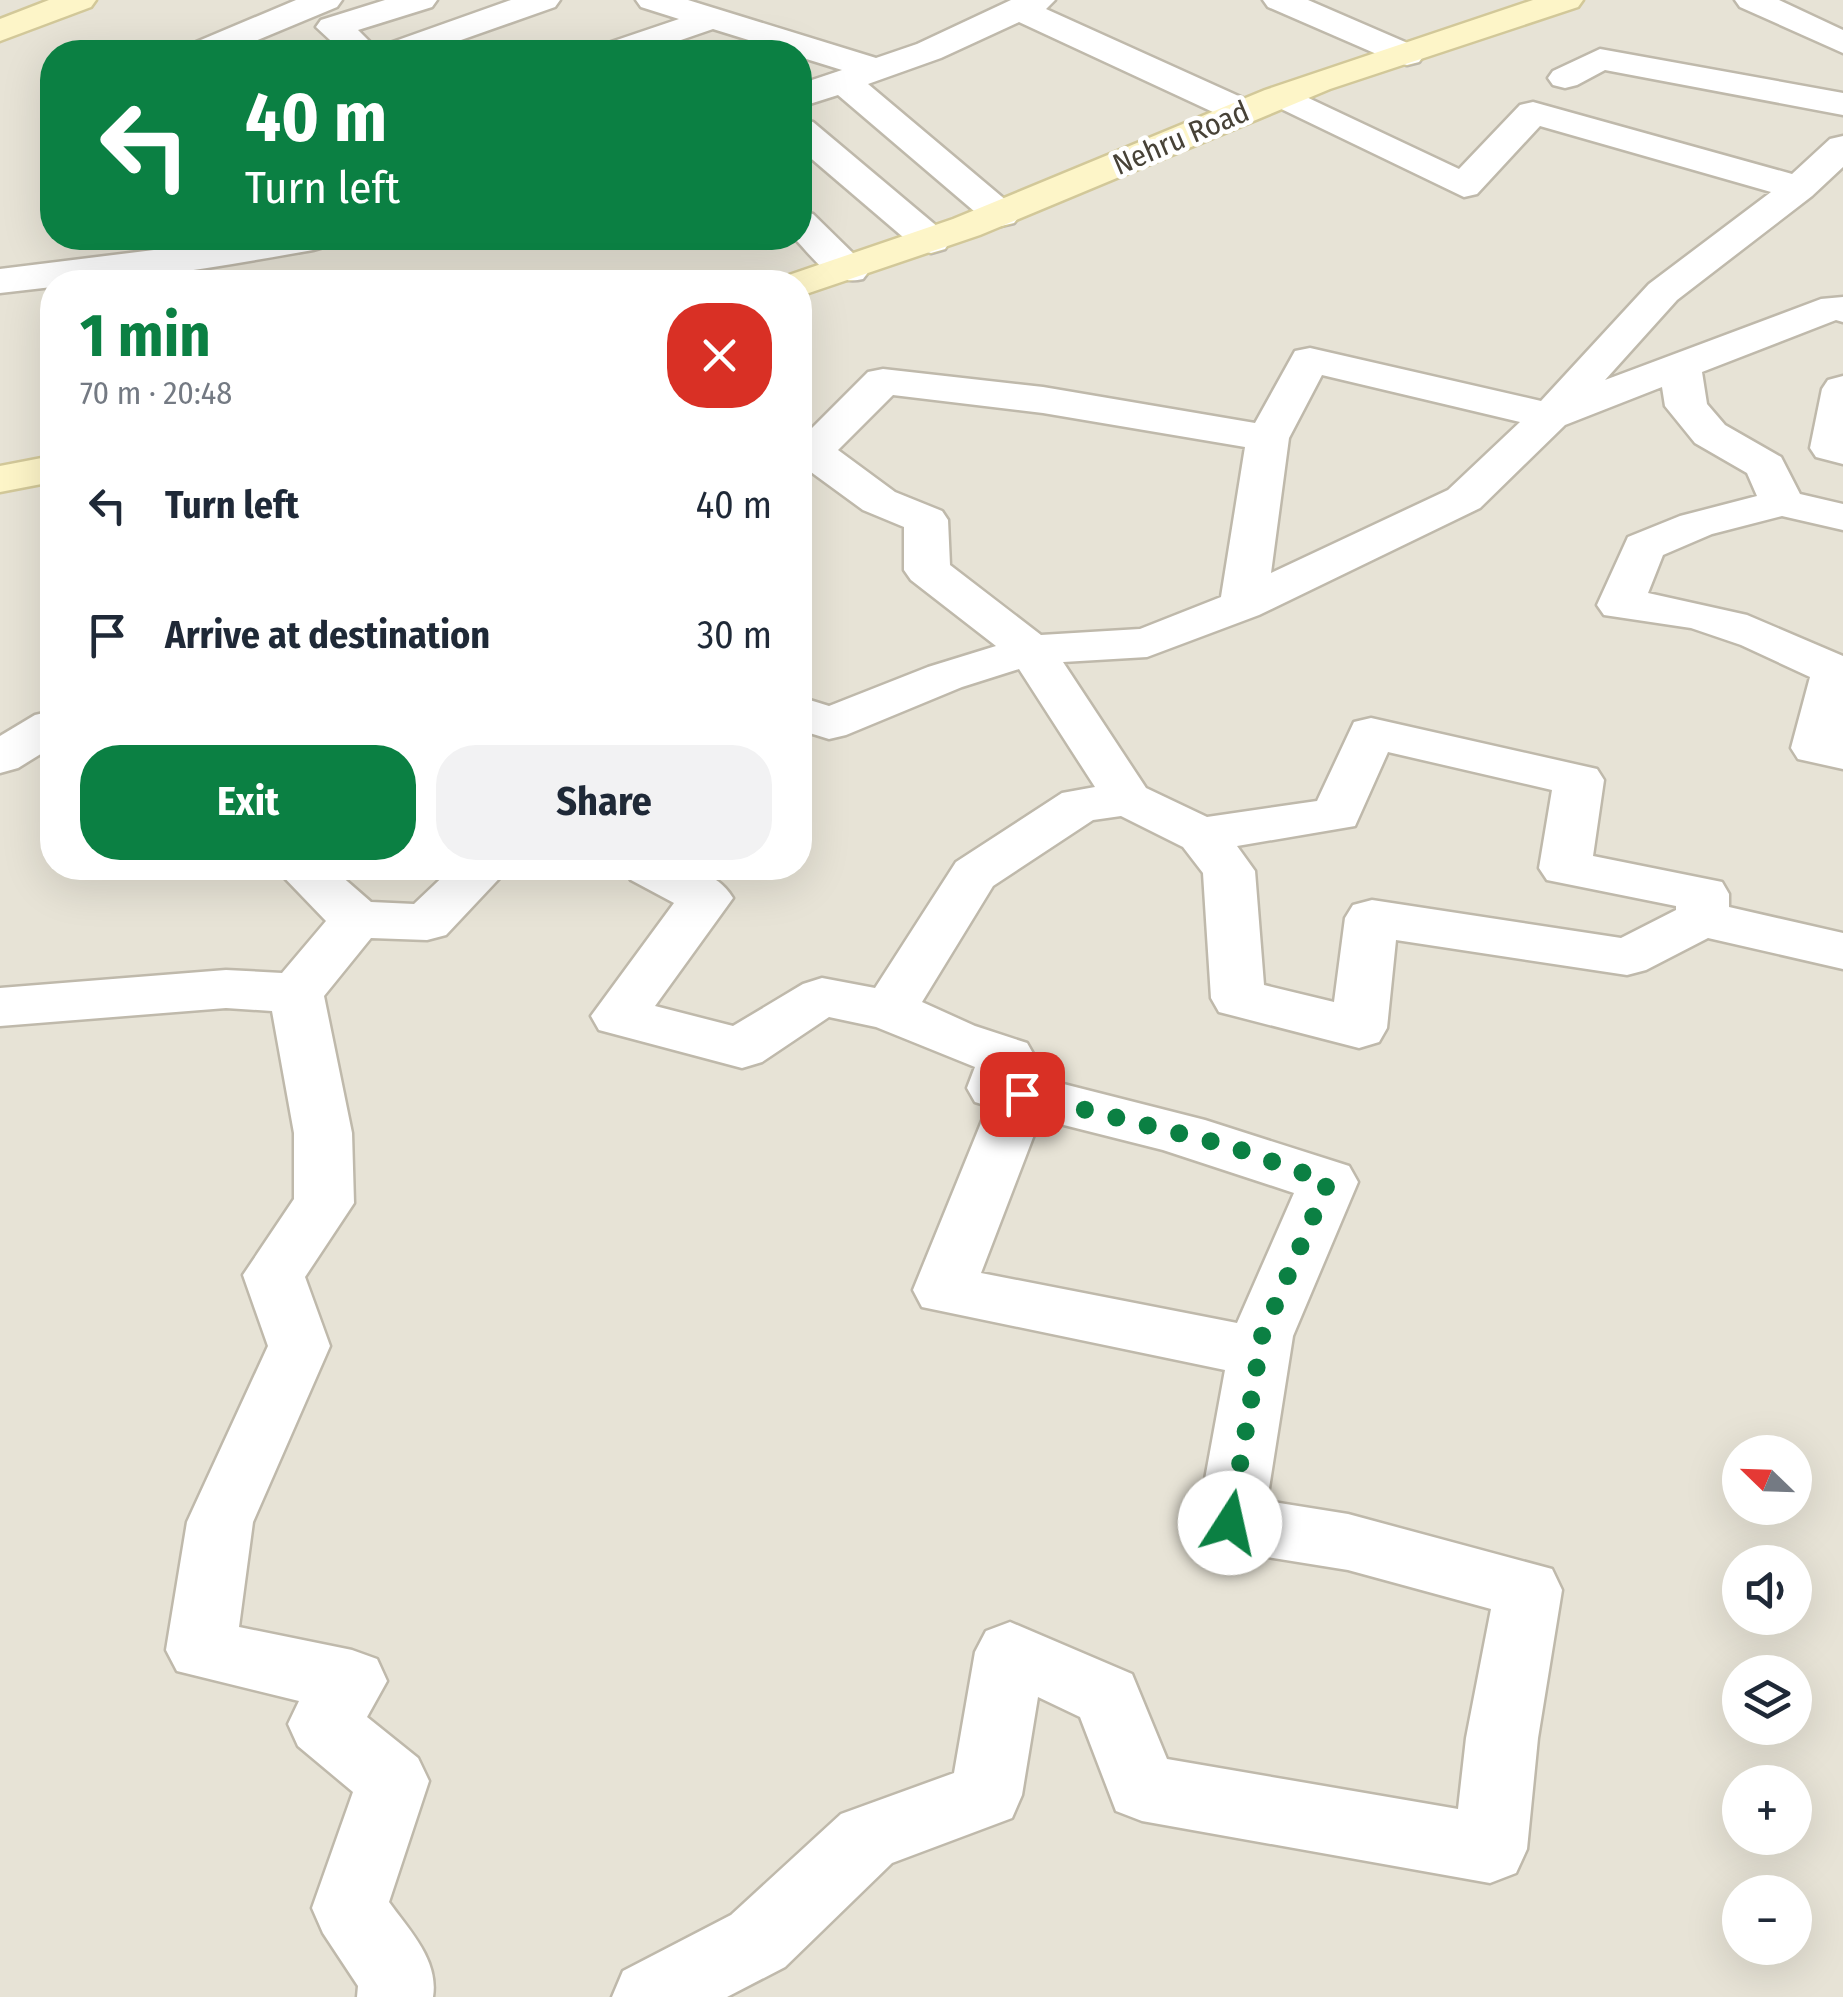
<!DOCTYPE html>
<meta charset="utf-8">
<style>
body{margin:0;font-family:"Fira Sans Condensed",sans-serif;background:#f2f2f3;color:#1f2937;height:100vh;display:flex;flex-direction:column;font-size:38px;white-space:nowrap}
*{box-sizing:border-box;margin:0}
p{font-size:32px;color:#747a83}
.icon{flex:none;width:55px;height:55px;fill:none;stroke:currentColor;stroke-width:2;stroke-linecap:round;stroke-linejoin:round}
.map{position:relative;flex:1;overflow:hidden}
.panel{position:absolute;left:40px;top:270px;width:772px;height:610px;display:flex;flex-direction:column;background:#fff;border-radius:40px;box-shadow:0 10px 40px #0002}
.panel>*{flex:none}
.guide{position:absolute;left:40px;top:40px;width:772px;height:210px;border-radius:40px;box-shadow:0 10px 40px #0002;background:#0b8043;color:#fff;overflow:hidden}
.needle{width:65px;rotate:293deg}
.controls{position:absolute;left:1722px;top:1435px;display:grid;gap:20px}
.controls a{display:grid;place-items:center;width:90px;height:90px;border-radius:50%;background:#fff;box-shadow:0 10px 40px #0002;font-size:50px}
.pin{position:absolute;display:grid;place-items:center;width:85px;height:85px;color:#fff;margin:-42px;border-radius:20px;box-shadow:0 5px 15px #0006}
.me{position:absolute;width:110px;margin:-55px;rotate:10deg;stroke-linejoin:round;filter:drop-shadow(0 0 8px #0008)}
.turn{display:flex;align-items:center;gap:35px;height:210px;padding:0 40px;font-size:45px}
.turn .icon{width:130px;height:130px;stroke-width:2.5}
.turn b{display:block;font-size:70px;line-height:85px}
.round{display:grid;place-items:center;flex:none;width:105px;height:105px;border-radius:40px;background:#f2f2f3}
.summary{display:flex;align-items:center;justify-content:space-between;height:170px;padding:0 40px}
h1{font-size:60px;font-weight:700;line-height:75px;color:#0b8043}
.primary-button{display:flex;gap:20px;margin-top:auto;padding:20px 40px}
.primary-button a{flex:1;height:115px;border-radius:40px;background:#0b8043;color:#fff;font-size:40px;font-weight:700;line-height:115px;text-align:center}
.primary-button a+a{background:#f2f2f3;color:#1f2937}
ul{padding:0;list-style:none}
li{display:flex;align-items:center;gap:30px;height:130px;padding:0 40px}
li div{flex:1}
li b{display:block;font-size:38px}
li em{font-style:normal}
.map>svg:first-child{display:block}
</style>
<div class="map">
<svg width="1843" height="1997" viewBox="0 0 1843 1997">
<rect width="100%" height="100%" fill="#f3f1e8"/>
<path fill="#e7e3d6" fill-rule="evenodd" d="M 0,0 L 1843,0 L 1843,1997 L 0,1997 ZM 52,52 L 800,52 L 800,238 L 52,238 ZM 52,282 L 800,282 L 800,868 L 52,868 ZM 1740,1452 L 1795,1452 L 1795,1508 L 1740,1508 ZM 1740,1562 L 1795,1562 L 1795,1618 L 1740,1618 ZM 1740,1672 L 1795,1672 L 1795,1728 L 1740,1728 ZM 1740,1782 L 1795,1782 L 1795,1838 L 1740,1838 ZM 1740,1892 L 1795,1892 L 1795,1948 L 1740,1948 Z"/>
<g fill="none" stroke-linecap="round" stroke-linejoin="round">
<g stroke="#bfb9ab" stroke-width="5">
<g id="street">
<path d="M 296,0 L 342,0 L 337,7 L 229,52 L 184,52 L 189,45 Z"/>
<path d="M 385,0 L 437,0 L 432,7 L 358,30 L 379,51 L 384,45 L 511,0 L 560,0 L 555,7 L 427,52 L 343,52 L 316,27 L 321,20 Z"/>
<path d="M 636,0 L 688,0 L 876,58 L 917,44 L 1011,0 L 1055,0 L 1046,9 L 1254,103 L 1259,111 L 1254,119 L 1241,122 L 1228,119 L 1019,22 L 941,58 L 868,84 L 1014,207 L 1020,215 L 1014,223 L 1001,226 L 988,223 L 838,95 L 800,107 L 800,84 L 842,70 L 800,57 L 800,52 L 787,52 L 713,29 L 646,52 L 597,52 L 602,45 L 679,19 L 641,7 Z"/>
<path d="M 1263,0 L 1308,0 L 1419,48 L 1424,55 L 1419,62 L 1407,65 L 1395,62 L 1268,7 Z"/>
<path d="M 1735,0 L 1779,0 L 1843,30 L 1843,53 L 1740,7 Z"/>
<path d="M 1600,49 L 1843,93 L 1843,115 L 1605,70 L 1577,85 L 1565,88 L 1553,85 L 1548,78 L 1553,71 Z"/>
<path d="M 1283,86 L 1459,169 L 1520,105 L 1533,102 L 1792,174 L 1830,139 L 1843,136 L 1843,167 L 1812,196 L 1677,300 L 1605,380 L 1821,299 L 1843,297 L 1843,322 L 1836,320 L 1702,372 L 1707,404 L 1725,425 L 1781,457 L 1800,494 L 1843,504 L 1843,530 L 1782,516 L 1712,534 L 1663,555 L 1648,593 L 1747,615 L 1843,656 L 1843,769 L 1798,759 L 1791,748 L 1810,677 L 1741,645 L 1691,628 L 1604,615 L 1597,605 L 1628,537 L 1680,516 L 1757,496 L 1747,473 L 1695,443 L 1665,406 L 1662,387 L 1565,425 L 1480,508 L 1259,615 L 1147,657 L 1063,662 L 1146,788 L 1207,817 L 1317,801 L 1354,722 L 1371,718 L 1597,769 L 1604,780 L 1593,856 L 1722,882 L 1729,894 L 1729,907 L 1843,933 L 1843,969 L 1708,938 L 1646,970 L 1627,975 L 1396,940 L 1387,1028 L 1379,1042 L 1359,1048 L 1219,1012 L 1211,998 L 1203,873 L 1183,847 L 1121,816 L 1093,820 L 993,886 L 922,1002 L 975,1026 L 1027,1043 L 1035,1057 L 1028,1075 L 1205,1120 L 1349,1166 L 1358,1182 L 1293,1336 L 1267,1501 L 1348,1514 L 1552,1569 L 1562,1590 L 1538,1738 L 1527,1849 L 1516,1873 L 1490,1883 L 1142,1821 L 1116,1811 L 1080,1717 L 1038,1697 L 1022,1795 L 1012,1818 L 892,1863 L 785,1967 L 727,1997 L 612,1997 L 623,1971 L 731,1915 L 841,1814 L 954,1773 L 975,1652 L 986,1631 L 1010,1622 L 1132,1674 L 1167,1759 L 1458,1809 L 1466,1738 L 1491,1609 L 1348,1570 L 1230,1551 L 1207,1543 L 1197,1523 L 1225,1370 L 922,1307 L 913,1290 L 988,1106 L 975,1102 L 967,1088 L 975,1067 L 876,1027 L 829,1017 L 762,1062 L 742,1068 L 599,1030 L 591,1016 L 674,903 L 631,880 L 623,868 C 662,868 710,860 733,898 L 655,1006 L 733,1026 L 803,984 L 822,978 L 875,988 L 956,862 L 1062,793 L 1095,787 L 1019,669 L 962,687 L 846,735 L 829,739 L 800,730 L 800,697 L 829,706 L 928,667 L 996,646 L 911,580 L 904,570 L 904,527 L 863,510 L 800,464 L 800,440 L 868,372 L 883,369 L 1043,387 L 1255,423 L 1295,351 L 1310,348 L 1541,401 L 1649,284 L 1771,192 L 1540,126 L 1477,194 L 1464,197 L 1271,104 L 1265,97 L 1271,90 ZM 1322,375 L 1520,422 L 1448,490 L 1271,573 L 1289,438 ZM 893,395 L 1043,413 L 1245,447 L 1221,597 L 1140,629 L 1041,635 L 950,565 L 948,520 L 942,511 L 895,492 L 838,450 ZM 1388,752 L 1552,790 L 1539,868 L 1547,880 L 1676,906 L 1676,910 L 1621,938 L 1372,900 L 1353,905 L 1345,918 L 1334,1002 L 1264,985 L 1255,871 L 1237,846 L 1355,826 ZM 1040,1119 L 1163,1150 L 1294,1193 L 1237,1323 L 981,1273 Z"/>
<path d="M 800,119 L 813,122 L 945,233 L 950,241 L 945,249 L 931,253 L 917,249 L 800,149 Z"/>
<path d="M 800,211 L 813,214 L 863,263 L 869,271 L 863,279 C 831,287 814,258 794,238 L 800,238 Z"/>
<path d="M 251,238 L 332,238 L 327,246 L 313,250 C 227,265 140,282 52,282 L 52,287 L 0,293 L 0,269 Z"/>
<path d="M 1843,376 L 1843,464 L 1816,457 L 1810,448 L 1822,389 L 1828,380 Z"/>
<path d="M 52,711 L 52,747 L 18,768 L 0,773 L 0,736 L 35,715 Z"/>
<path d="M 275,868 L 332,868 L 371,902 L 414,904 L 452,868 L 509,868 L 446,935 L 427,940 L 371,938 L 324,996 L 352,1133 L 354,1203 L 305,1277 L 330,1346 L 253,1522 L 239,1627 L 352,1650 L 377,1659 L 387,1681 L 367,1717 L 418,1758 L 429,1781 L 389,1902 C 409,1930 439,1960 433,1997 L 357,1997 L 358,1986 L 323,1933 L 312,1908 L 353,1792 L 298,1746 L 288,1724 L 299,1701 L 177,1671 L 166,1650 L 187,1522 L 268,1346 L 243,1275 L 294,1199 L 294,1133 L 272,1011 L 226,1008 L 0,1026 L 0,988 L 226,970 L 282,973 L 326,921 Z"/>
</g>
</g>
<g stroke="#d2c899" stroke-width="5">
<g id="secondary">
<path d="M 49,0 L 96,0 L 91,7 L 0,41 L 0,19 Z"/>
<path d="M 1533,0 L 1583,0 L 1578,7 L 1330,89 L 980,235 L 800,296 L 800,282 L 781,282 L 786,276 L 953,219 L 1265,90 Z"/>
<path d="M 52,456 L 52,482 L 0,492 L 0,466 Z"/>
</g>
</g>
<use href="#street" fill="#fff" fill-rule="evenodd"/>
<use href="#secondary" fill="#fdf5c8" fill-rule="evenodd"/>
</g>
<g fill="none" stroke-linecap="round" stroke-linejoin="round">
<path stroke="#0b8043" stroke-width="18" stroke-dasharray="0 32.4" d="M 1022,1094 L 1230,1146 L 1328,1182 L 1262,1336 L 1230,1523"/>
</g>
<g text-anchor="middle" stroke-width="9" stroke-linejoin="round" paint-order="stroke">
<g font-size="30" fill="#474237" stroke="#fff">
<text transform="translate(1181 138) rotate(-23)" y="10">Nehru Road</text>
</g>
</g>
</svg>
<div class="controls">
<a><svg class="needle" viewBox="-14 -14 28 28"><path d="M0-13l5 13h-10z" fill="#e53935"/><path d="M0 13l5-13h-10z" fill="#747a83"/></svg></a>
<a><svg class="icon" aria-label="sound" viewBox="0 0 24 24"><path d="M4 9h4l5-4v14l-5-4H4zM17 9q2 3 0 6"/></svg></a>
<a><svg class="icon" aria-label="layers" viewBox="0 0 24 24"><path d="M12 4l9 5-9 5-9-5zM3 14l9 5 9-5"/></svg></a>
<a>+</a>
<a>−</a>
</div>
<div class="pin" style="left:1022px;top:1094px;background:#d93025"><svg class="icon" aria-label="arrive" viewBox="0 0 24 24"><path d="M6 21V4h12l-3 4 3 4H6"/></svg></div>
<svg class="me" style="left:1230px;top:1523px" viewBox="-20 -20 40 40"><circle r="19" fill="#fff"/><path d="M0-13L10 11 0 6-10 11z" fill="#0b8043"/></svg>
<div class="guide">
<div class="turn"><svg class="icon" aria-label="left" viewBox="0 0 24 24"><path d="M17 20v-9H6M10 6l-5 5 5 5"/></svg><div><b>40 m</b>Turn left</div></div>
</div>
<section class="panel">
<div class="summary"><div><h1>1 min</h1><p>70 m · 20:48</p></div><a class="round" style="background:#d93025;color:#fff"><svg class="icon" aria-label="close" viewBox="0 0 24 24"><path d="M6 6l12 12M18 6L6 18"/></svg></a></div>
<ul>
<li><svg class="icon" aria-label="left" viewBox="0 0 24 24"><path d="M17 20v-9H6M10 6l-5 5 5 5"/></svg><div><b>Turn left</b></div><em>40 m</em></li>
<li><svg class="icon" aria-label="arrive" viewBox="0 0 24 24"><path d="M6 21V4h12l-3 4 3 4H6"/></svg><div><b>Arrive at destination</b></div><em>30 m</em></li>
</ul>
<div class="primary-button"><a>Exit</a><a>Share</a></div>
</section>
</div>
